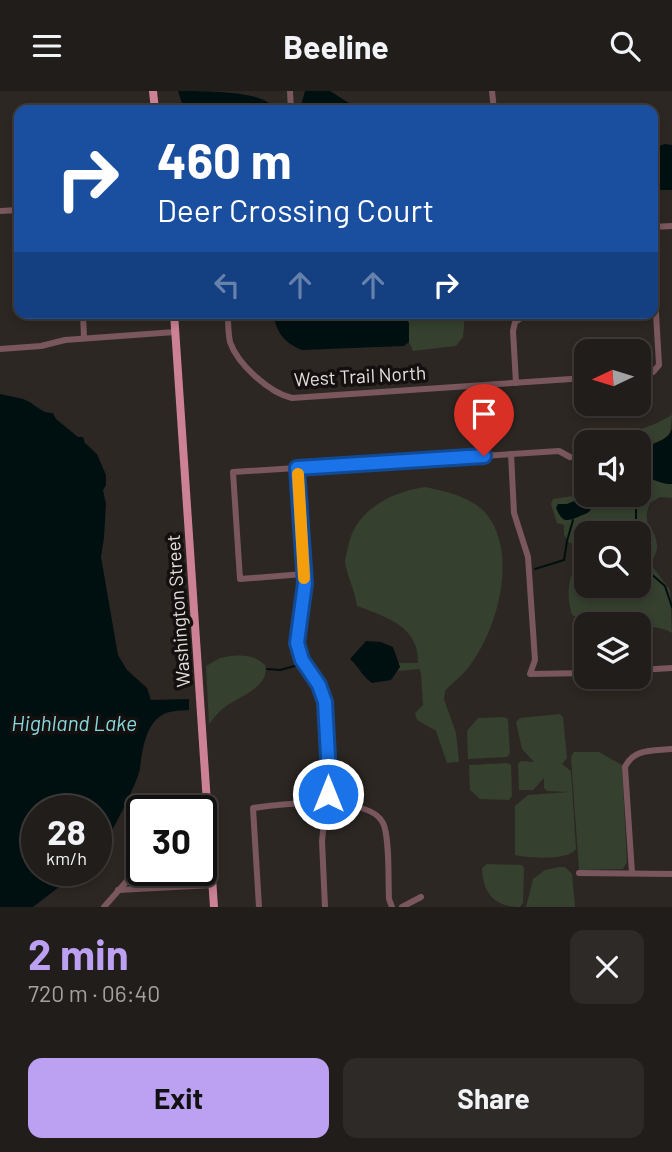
<!DOCTYPE html>
<meta charset="utf-8">
<style>
body{margin:0;font-family:Barlow,sans-serif;background:#2d2a27;color:#f1f3f6;height:100vh;display:flex;flex-direction:column;font-size:26px;white-space:nowrap}
*{box-sizing:border-box;margin:0}
p{font-size:23px;color:#a2a2a2}
.icon{flex:none;width:38px;height:38px;fill:none;stroke:currentColor;stroke-width:2;stroke-linecap:round;stroke-linejoin:round}
.map{position:relative;height:816px;overflow:hidden}
.drawer{display:flex;flex-direction:column;background:#211d1a;flex:1}
.drawer>*{flex:none}
.top-card{position:absolute;left:14px;top:14px;width:644px;height:214px;border-radius:14px;box-shadow:0 4px 10px #0003,0 0 0 2px #3e3b39;background:#1a4fa0;color:#fff;overflow:hidden}
.needle{width:46px;rotate:266deg}
.tools{position:absolute;left:574px;top:248px;display:grid;gap:14px}
.tools a{display:grid;place-items:center;width:77px;height:77px;border-radius:14px;background:#211d1a;box-shadow:0 4px 10px #0003,0 0 0 2px #3e3b39;font-size:35px}
.speed{position:absolute;left:21px;top:704px;display:flex;gap:14px;font-size:35px;font-weight:700;text-align:center}
.speed>*{display:grid;place-content:center;width:91px;height:91px;border-radius:50%;background:#211d1a;box-shadow:0 4px 10px #0003,0 0 0 2px #3e3b39;line-height:1}
.speed small{font-size:18px;font-weight:400}
.speed .limit{border:4px solid #111;border-radius:10px;background:#fff;color:#111}
.pin{position:absolute;display:grid;place-items:center;width:60px;height:60px;color:#fff;margin:-72px -30px;border-radius:50% 50% 50% 0;rotate:-45deg;box-shadow:0 0 7px #0007}
.pin .icon{rotate:45deg}
.me{position:absolute;width:77px;margin:-38px;rotate:0deg;stroke-linejoin:round;filter:drop-shadow(0 0 5px #0008)}
.turn{display:flex;align-items:center;gap:24px;height:147px;padding:0 28px;font-size:32px}
.turn .icon{width:91px;height:91px;stroke-width:2.5}
.turn b{display:block;font-size:49px;line-height:60px}
.lanes{display:flex;align-items:center;height:66px;padding:0 28px;background:#0003;justify-content:center;gap:35px;direction:ltr}
.lanes .off{opacity:.35}
.round{display:grid;place-items:center;flex:none;width:74px;height:74px;border-radius:14px;background:#2d2a27}
.head{display:flex;align-items:center;justify-content:space-between;height:119px;padding:0 28px}
h1{font-size:42px;font-weight:700;line-height:52px;color:#bca0f2}
.action{display:flex;gap:14px;margin-top:auto;padding:14px 28px}
.action a{flex:1;height:80px;border-radius:14px;background:#bca0f2;color:#111;font-size:28px;font-weight:700;line-height:80px;text-align:center}
.action a+a{background:#2d2a27;color:#f1f3f6}
header{display:flex;justify-content:space-between;align-items:center;height:91px;padding:0 28px;background:#211d1a;font-size:32px;font-weight:700}
.map>svg:first-child{display:block}
</style>
<header><svg class="icon" aria-label="menu" viewBox="0 0 24 24"><path d="M4 6h16M4 12h16M4 18h16"/></svg>Beeline<svg class="icon" aria-label="search" viewBox="0 0 24 24"><circle cx="10" cy="10" r="6"/><path d="M15 15l6 6"/></svg></header>
<div class="map">
<svg width="672" height="816" viewBox="0 0 672 816">
<rect width="100%" height="100%" fill="#2c2723"/>
<g fill="#35402e">
<path d="M 400,222 L 465,222 L 463,246 L 456,255 L 413,260 L 409,251 L 409,232 Z"/>
<path d="M 672,324 L 670,343 C 660,353 648,351 639,362 L 639,352 L 629,352 L 630,342 L 655,333 Z"/>
<path d="M 639,382 L 644,386 C 654,387 661,394 672,393 L 672,407 L 660,406 L 650,412 C 640,436 656,436 657,454 C 658,462 652,467 652,475 L 670,499 L 672,542 C 665,537 659,538 651,535 C 642,530 638,522 627,521 C 608,520 591,534 572,524 C 567,506 567,492 575,476 L 586,471 L 586,495 L 593,495 L 596,501 L 602,502 L 610,497 L 619,500 L 629,495 L 639,495 L 639,443 L 615,441 L 586,443 L 586,454 L 570,452 L 564,444 L 564,434 L 557,432 L 551,413 L 553,408 L 586,403 L 639,404 Z"/>
<path d="M 425,396 C 446,400 475,407 488,425 C 518,466 497,540 468,577 C 462,585 452,592 445,600 L 444,608 L 456,642 L 459,671 L 447,672 L 436,640 L 417,629 L 415,622 L 423,614 L 421,582 L 419,578 L 397,580 L 400,576 L 398,572 L 418,572 C 419,535 386,526 357,515 C 355,500 348,487 345,472 C 345,467 347,461 348,456 C 355,419 391,401 425,396 Z"/>
<path d="M 231,565 C 245,564 254,564 265,574 C 271,595 239,606 225,616 C 219,620 214,627 209,633 L 206,575 L 220,567 Z"/>
<path d="M 560,623 L 563,626 L 567,667 L 562,673 L 571,680 L 576,758 C 568,770 528,767 515,764 L 515,715 L 528,704 L 569,701 L 547,700 L 544,697 L 544,687 L 533,699 L 519,699 L 518,673 L 521,670 L 534,671 L 522,658 L 516,631 L 520,627 Z"/>
<path d="M 504,626 L 508,628 L 510,662 L 507,666 L 468,668 L 467,640 L 478,627 Z"/>
<path d="M 574,661 L 599,661 L 622,674 L 627,771 L 623,778 L 579,779 L 571,666 Z"/>
<path d="M 507,672 L 511,674 L 512,705 L 509,709 L 480,708 L 470,699 L 469,674 Z"/>
<path d="M 487,773 L 522,774 L 524,777 L 523,812 L 520,816 C 494,816 483,802 482,777 Z"/>
<path d="M 559,776 L 565,776 L 572,783 L 575,816 L 526,816 L 533,788 L 545,779 Z"/>
</g>
<g fill="#001011">
<path d="M 178,0 C 201,0 260,0 271,14 L 263,19 L 184,19 Z"/>
<path d="M 305,0 L 330,0 L 360,19 L 303,19 L 302,11 Z"/>
<path d="M 665,53 L 672,54 L 672,99 L 653,99 L 653,57 Z"/>
<path d="M 343,222 L 400,222 L 409,232 L 409,251 L 404,255 L 302,259 C 284,252 276,241 273,222 Z"/>
<path d="M 0,303 C 8,305 16,306 23,308 C 35,312 41,323 53,322 L 56,328 L 78,346 L 83,346 L 85,352 L 97,363 L 106,384 L 106,394 L 103,399 L 106,413 L 104,447 L 101,466 L 118,564 L 127,579 L 147,597 L 151,609 L 189,608 L 189,619 C 179,620 166,619 158,627 C 145,638 142,661 140,677 C 139,690 105,756 96,765 L 96,719 L 37,719 L 37,779 L 81,779 L 33,816 L 0,816 Z"/>
<path d="M 672,338 L 672,393 C 661,394 654,387 644,386 L 639,382 L 639,362 C 649,350 665,354 672,338 Z"/>
<path d="M 584,406 L 590,411 L 592,416 C 588,424 586,422 578,426 C 566,431 562,431 556,417 L 558,413 L 567,413 Z"/>
<path d="M 366,550 L 381,551 L 393,556 L 400,576 L 391,589 L 372,592 C 362,585 359,576 350,568 Z"/>
</g>
<g fill="none" stroke-linecap="round" stroke-linejoin="round">
<g stroke="#001011" stroke-width="2">
<path d="M 639,393 L 644,386"/>
<path d="M 590,411 L 606,404"/>
<path d="M 636,443 L 636,404"/>
<path d="M 639,469 L 641,474 L 665,495 L 672,516"/>
<path d="M 535,478 L 564,469 L 567,450 L 573,429"/>
<path d="M 267,578 L 280,579 L 295,575"/>
</g>
<g stroke="#7a565e" stroke-width="6">
<path d="M 290,0 L 291,19"/>
<path d="M 492,0 L 494,19"/>
<path d="M 0,120 L 19,119"/>
<path d="M 653,136 L 672,135"/>
<path d="M 83,222 L 84,247"/>
<path d="M 228,222 C 228,232 228,242 230,251 C 238,274 270,302 292,307 L 586,287"/>
<path d="M 0,258 L 41,255 L 65,249 L 175,241"/>
<path d="M 639,283 L 653,281 L 659,274 L 653,170"/>
<path d="M 516,292 L 513,240 L 515,231 L 523,226 L 546,222"/>
<path d="M 511,363 L 514,422 L 528,466 L 535,569 L 530,583 L 586,582"/>
<path d="M 297,377 L 305,492 L 297,552 L 302,569 L 314,586 L 323,603 L 329,683 L 322,750 L 325,816"/>
<path d="M 304,483 L 240,488 L 233,381 L 559,360 L 570,366"/>
<path d="M 639,579 L 672,577"/>
<path d="M 175,719 L 207,716"/>
<path d="M 579,782 L 672,783"/>
<path d="M 632,782 L 625,676 C 634,657 653,660 672,658"/>
<path d="M 118,799 L 213,794"/>
<path d="M 104,816 L 126,791 L 142,765"/>
<path d="M 259,816 L 253,717 C 280,713 369,703 383,732 C 390,746 388,790 389,808 L 392,816"/>
<path d="M 402,816 L 421,806"/>
</g>
<g stroke="#cc8194" stroke-width="8">
<path d="M 153,0 L 155,19"/>
<path d="M 174,222 L 214,816"/>
</g>
</g>
<g fill="none" stroke-linecap="round" stroke-linejoin="round">
<g stroke="#114b97" stroke-width="18">
<path id="route" d="M 328,703 L 329,683 L 325,611 L 319,594 L 302,569 L 297,552 L 305,492 L 297,377 L 484,365"/>
</g>
<use href="#route" stroke="#1a73e8" stroke-width="12"/>
<path stroke="#f59e0b" stroke-width="12" d="M 298,383 L 304,487"/>
</g>
<g text-anchor="middle" stroke-width="7" stroke-linejoin="round" paint-order="stroke">
<g font-size="19" fill="#e3dfdd" stroke="#13100f">
<text transform="translate(360 285) rotate(-3)" y="7">West Trail North</text>
<text transform="translate(178 520) rotate(-94)" y="7">Washington Street</text>
</g>
<g font-size="21" font-style="italic" fill="#86d9dc" stroke="#13100f">
<text x="74" y="640">Highland Lake</text>
</g>
</g>
</svg>
<div class="tools">
<a><svg class="needle" viewBox="-14 -14 28 28"><path d="M0-13l5 13h-10z" fill="#e53935"/><path d="M0 13l5-13h-10z" fill="#a2a2a2"/></svg></a>
<a><svg class="icon" aria-label="sound" viewBox="0 0 24 24"><path d="M4 9h4l5-4v14l-5-4H4zM17 9q2 3 0 6"/></svg></a>
<a><svg class="icon" aria-label="search" viewBox="0 0 24 24"><circle cx="10" cy="10" r="6"/><path d="M15 15l6 6"/></svg></a>
<a><svg class="icon" aria-label="layers" viewBox="0 0 24 24"><path d="M12 4l9 5-9 5-9-5zM3 14l9 5 9-5"/></svg></a>
</div>
<div class="speed"><div>28<small>km/h</small></div><div class="limit">30</div></div>
<div class="pin" style="left:484px;top:365px;background:#d93025"><svg class="icon" aria-label="arrive" viewBox="0 0 24 24"><path d="M6 21V4h12l-3 4 3 4H6"/></svg></div>
<svg class="me" style="left:328px;top:703px" viewBox="-20 -20 40 40"><circle r="17" fill="#1a73e8" stroke="#fff" stroke-width="3"/><path d="M0-11L8 9 0 5-8 9z" fill="#fff"/></svg>
<div class="top-card">
<div class="turn"><svg class="icon" aria-label="right" viewBox="0 0 24 24"><path d="M7 20v-9h11M14 6l5 5-5 5"/></svg><div><b>460 m</b>Deer Crossing Court</div></div>
<div class="lanes"><svg class="icon off" aria-label="left" viewBox="0 0 24 24"><path d="M17 20v-9H6M10 6l-5 5 5 5"/></svg><svg class="icon off" aria-label="ahead" viewBox="0 0 24 24"><path d="M12 20V5M6 11l6-6 6 6"/></svg><svg class="icon off" aria-label="ahead" viewBox="0 0 24 24"><path d="M12 20V5M6 11l6-6 6 6"/></svg><svg class="icon" aria-label="right" viewBox="0 0 24 24"><path d="M7 20v-9h11M14 6l5 5-5 5"/></svg></div>
</div>
</div>
<section class="drawer">
<div class="head"><div><h1>2 min</h1><p>720 m · 06:40</p></div><a class="round"><svg class="icon" aria-label="close" viewBox="0 0 24 24"><path d="M6 6l12 12M18 6L6 18"/></svg></a></div>
<div class="action"><a>Exit</a><a>Share</a></div>
</section>
